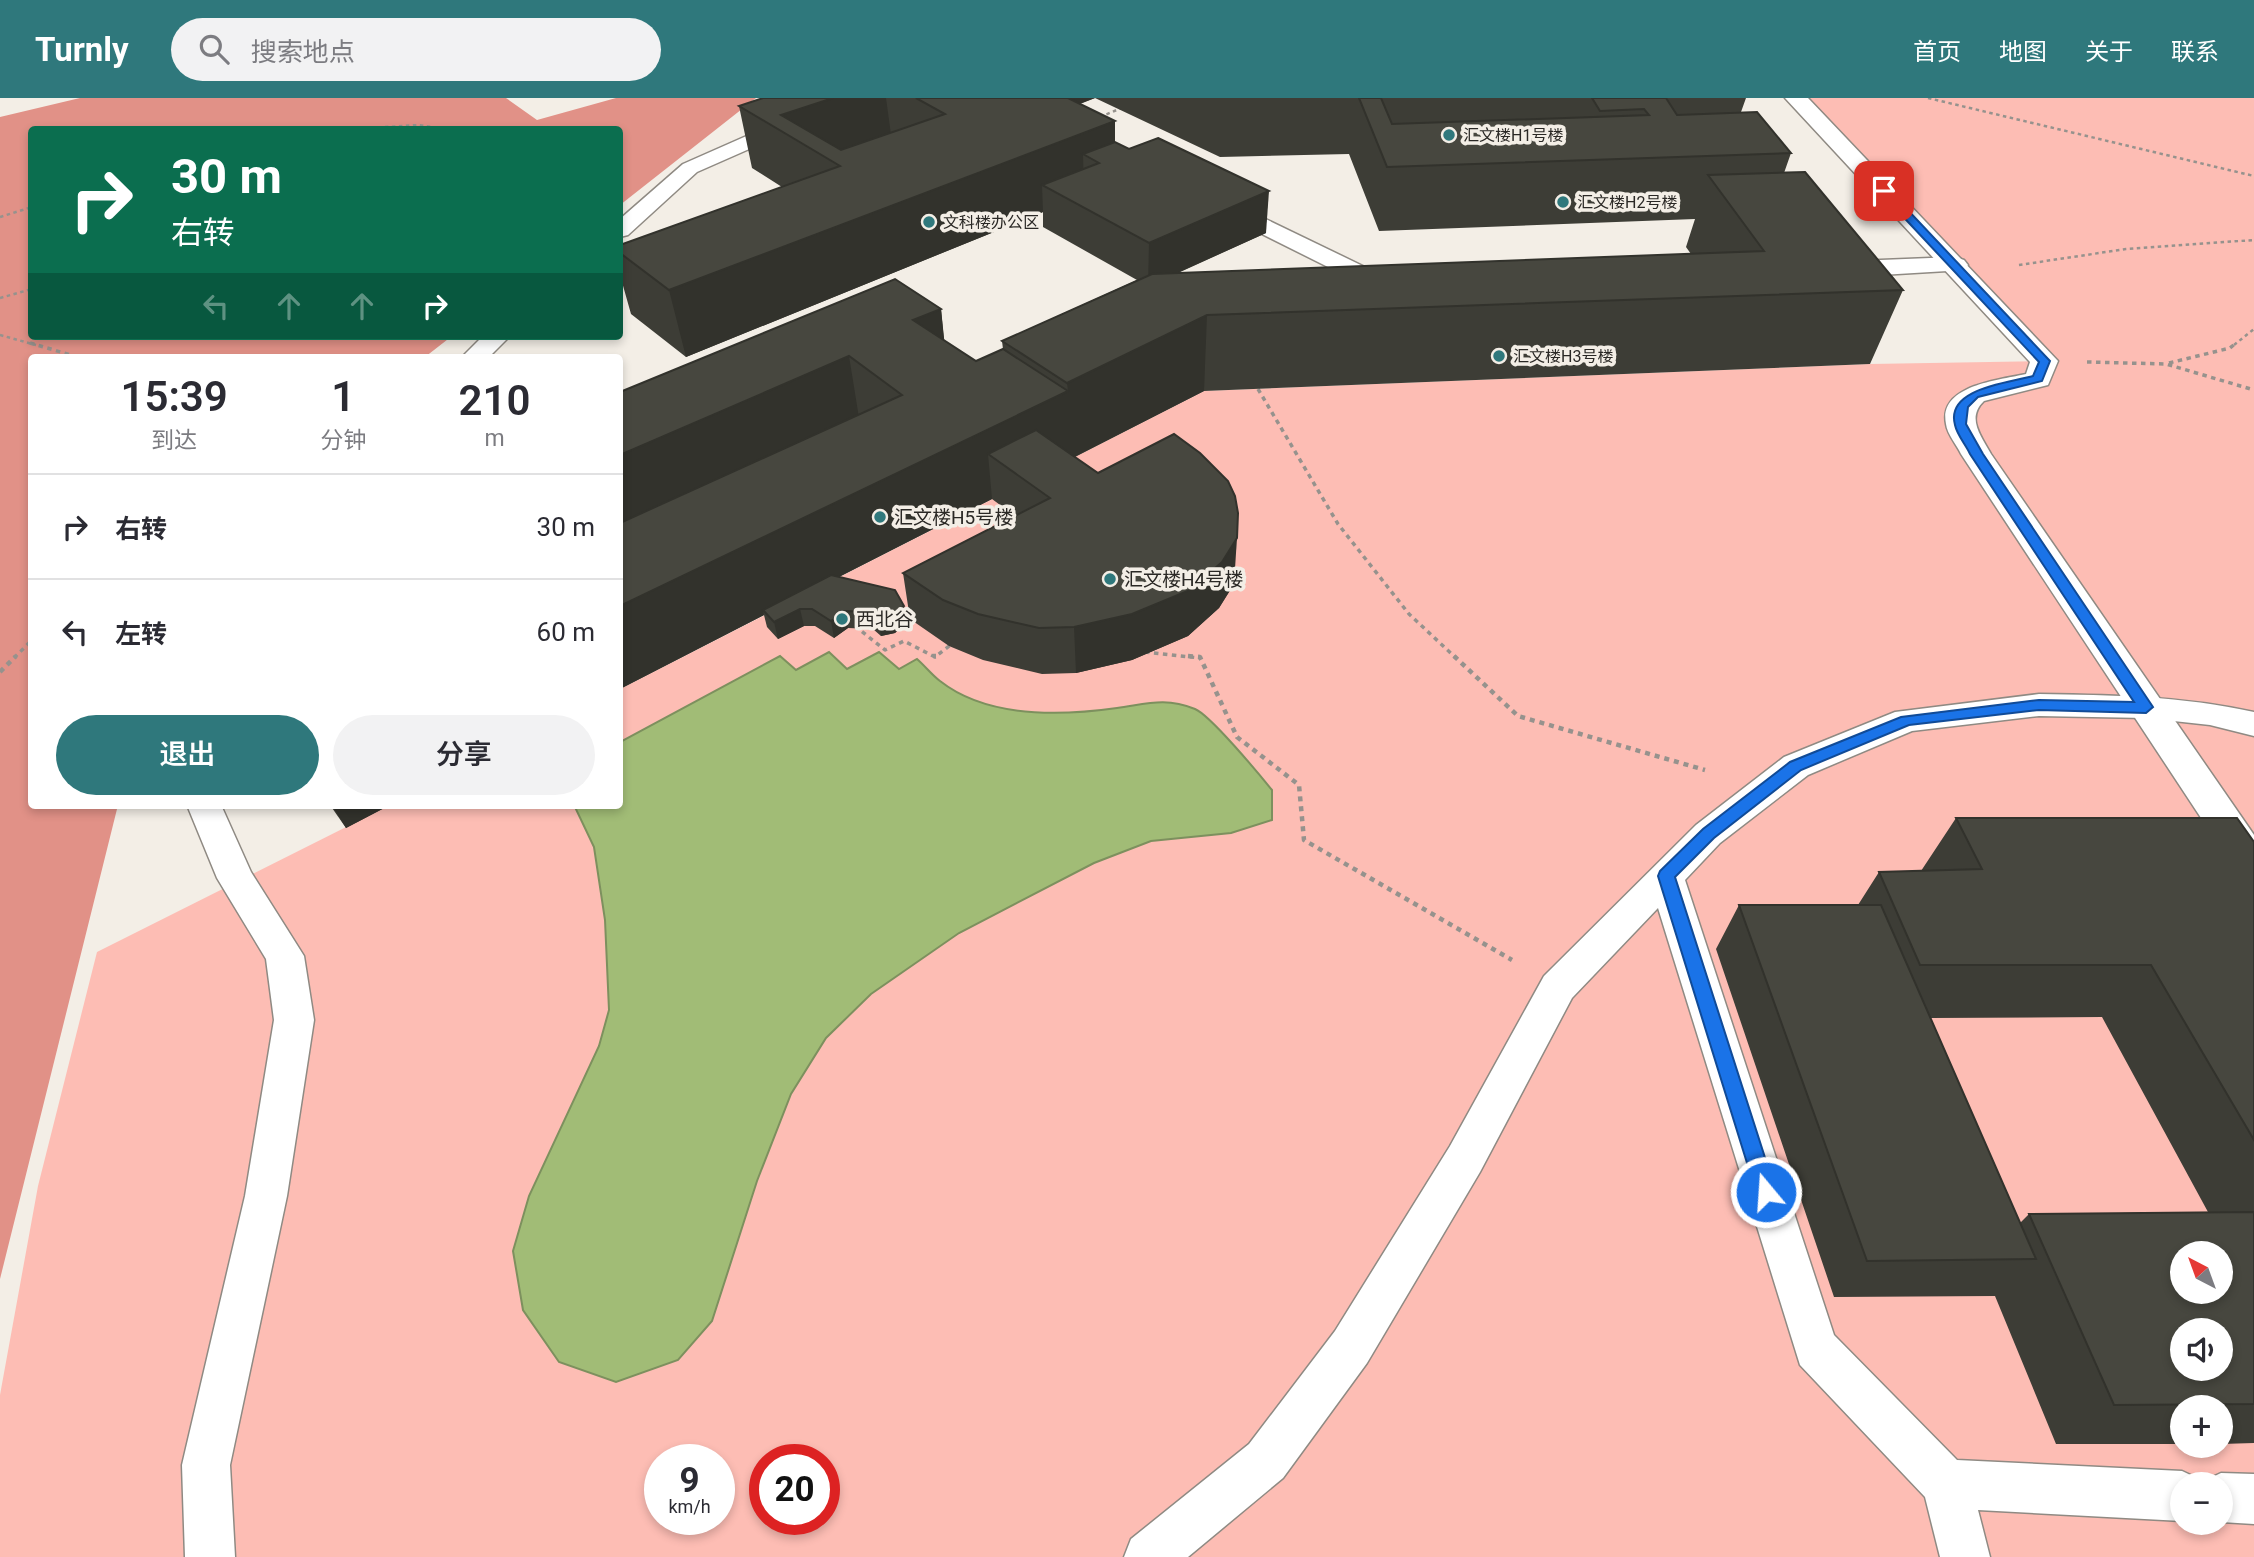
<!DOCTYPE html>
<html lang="zh">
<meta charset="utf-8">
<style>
body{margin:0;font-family:Roboto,"Noto Sans SC",sans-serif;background:#f2f2f3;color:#2b2b33;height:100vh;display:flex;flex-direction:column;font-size:26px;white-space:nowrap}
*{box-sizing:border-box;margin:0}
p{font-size:23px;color:#7c7c81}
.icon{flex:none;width:38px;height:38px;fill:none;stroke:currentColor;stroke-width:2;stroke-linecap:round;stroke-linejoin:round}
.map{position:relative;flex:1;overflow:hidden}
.side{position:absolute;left:28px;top:256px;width:595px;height:455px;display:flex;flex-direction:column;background:#fff;border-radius:7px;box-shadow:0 4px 10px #0003}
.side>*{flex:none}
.top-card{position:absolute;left:28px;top:28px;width:595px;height:214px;border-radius:7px;box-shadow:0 4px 10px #0003;background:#0b6e4f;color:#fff;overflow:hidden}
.needle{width:46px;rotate:319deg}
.controls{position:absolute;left:2170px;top:1143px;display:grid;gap:14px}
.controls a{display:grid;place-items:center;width:63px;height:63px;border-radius:50%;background:#fff;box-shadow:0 4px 10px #0003;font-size:35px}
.speed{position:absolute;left:644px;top:1346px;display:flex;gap:14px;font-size:35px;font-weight:700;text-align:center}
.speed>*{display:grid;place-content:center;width:91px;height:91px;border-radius:50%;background:#fff;box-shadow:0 4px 10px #0003;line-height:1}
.speed small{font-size:18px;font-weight:400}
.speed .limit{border:10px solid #d22;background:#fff;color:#111}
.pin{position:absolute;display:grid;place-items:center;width:60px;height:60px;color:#fff;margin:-30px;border-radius:14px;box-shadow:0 4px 10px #0006}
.me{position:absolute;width:77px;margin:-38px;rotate:342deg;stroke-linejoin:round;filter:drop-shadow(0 0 5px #0008)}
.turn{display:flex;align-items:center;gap:24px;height:147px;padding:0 28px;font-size:32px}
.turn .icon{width:91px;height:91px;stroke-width:2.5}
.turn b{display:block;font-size:49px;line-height:60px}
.lanes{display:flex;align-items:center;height:66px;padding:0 28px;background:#0003;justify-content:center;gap:35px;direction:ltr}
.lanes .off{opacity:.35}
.eta{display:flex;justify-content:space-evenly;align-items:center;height:119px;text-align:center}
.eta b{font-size:42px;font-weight:600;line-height:49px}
.action{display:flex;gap:14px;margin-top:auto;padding:14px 28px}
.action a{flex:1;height:80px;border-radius:42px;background:#2f787c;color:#fff;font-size:28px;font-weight:600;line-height:80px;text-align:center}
.action a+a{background:#f2f2f3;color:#2b2b33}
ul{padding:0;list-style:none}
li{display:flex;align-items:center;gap:21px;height:105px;padding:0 28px;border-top:2px solid #e1e1e2}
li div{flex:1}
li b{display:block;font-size:26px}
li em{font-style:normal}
header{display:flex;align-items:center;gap:42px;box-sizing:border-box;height:98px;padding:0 35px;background:#2f787c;color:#fff}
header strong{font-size:33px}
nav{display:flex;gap:38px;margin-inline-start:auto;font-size:24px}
.search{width:490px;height:63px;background:#f2f2f3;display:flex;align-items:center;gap:18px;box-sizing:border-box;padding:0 24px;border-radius:38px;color:#7c7c81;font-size:26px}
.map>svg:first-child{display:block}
</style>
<header>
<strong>Turnly</strong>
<div class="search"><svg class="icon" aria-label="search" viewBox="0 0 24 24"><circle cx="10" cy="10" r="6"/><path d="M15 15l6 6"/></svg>搜索地点</div>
<nav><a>首页</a><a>地图</a><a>关于</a><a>联系</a></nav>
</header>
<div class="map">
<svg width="2254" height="1459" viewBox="0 0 2254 1459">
<rect width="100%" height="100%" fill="#f3eee6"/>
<path fill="#fdbdb4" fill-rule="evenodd" d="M 1796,0 L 2254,0 L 2254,1459 L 0,1459 L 0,1297 L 38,1088 L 97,854 L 390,707 L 620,707 L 620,591 L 1204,293 L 1870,266 L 2044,263 ZM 2182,1155 L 2221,1155 L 2221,1194 L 2182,1194 ZM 2182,1232 L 2221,1232 L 2221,1270 L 2182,1270 ZM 2182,1309 L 2221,1309 L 2221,1348 L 2182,1348 ZM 660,1362 L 719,1362 L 719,1421 L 660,1421 ZM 765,1362 L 824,1362 L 824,1421 L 765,1421 ZM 2182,1386 L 2221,1386 L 2221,1424 L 2182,1424 Z"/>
<path fill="#e19187" d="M 80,0 L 506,0 L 537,22 L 616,0 L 756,0 L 620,107 L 620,32 L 32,32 L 32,238 L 452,238 L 425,259 L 32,259 L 32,707 L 118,707 L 0,1181 L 0,19 Z"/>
<path fill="#a1bc76" stroke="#7d905e" stroke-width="2" d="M 829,554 L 847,571 L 879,554 L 899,571 L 917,561 C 925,568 932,577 940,583 C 987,620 1061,618 1117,610 C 1147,606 1165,599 1195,611 C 1210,617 1259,676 1272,692 L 1272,722 L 1231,735 L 1151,743 L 1094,765 L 959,835 L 871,896 L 826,940 L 791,996 L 757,1083 L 712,1223 L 678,1262 L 616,1284 L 559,1264 L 523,1212 L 513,1153 L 529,1098 L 599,948 L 609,912 L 605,822 L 594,749 L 574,707 L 620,707 L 620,644 L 780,558 L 796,572 Z"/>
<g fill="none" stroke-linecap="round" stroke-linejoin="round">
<g stroke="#8f8a83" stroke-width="3">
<g id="service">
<path d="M 857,0 L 886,0 L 883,4 L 765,44 L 697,74 L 628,137 L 620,139 L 620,121 L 683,66 L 751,36 Z"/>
<path d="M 483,238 L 510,238 L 489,259 L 462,259 Z"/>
<path d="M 2039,596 C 2112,597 2182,598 2254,614 L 2254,638 L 2210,627 L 2146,620 L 2039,618 L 1912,633 L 1808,677 L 1720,745 L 1685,782 L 1834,1237 L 1957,1362 L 2182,1373 L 2199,1381 L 2202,1386 L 2182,1386 L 2182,1423 L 1978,1412 L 1990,1459 L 1940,1459 L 1925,1399 L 1800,1267 L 1658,810 L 1572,900 L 1480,1074 L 1367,1265 L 1283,1380 L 1188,1459 L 1124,1459 L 1131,1441 L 1249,1346 L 1335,1233 L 1450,1048 L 1544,878 L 1696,727 L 1784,659 L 1895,614 Z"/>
<path d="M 187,707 L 221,707 L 251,774 L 304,858 L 314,922 L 287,1098 L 230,1367 L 235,1459 L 185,1459 L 182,1367 L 245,1098 L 274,922 L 266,861 L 217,780 Z"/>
<path d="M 2221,1375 L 2254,1376 L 2254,1426 L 2221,1424 L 2221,1386 L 2202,1386 L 2204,1383 Z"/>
</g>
</g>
<g stroke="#8f8a83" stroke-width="3">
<g id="pedestrian">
<path d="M 1218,98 L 1402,187 L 1406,192 L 1402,197 L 1393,200 L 1384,197 L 1210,110 L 1206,105 L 1210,100 Z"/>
<path d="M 1955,159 L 1964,162 L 1968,167 L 1964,172 L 1831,180 L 1822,177 L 1818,172 L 1822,167 L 1831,164 Z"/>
</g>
</g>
<g stroke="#8f8a83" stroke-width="3">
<path id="minor" d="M 1785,0 L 1808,0 L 2058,263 L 2048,287 L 1984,303 C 1966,320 1981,338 1991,356 L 2254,737 L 2254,783 L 2240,779 L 1961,356 C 1957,347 1947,336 1946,326 C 1938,287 2000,282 2026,276 L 2030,264 Z"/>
</g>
<g stroke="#96928d" stroke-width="2.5" stroke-dasharray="3.5 3.5" stroke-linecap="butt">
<path d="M 1928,0 L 2254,78"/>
<path d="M 1100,19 L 1124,9"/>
<path d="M 336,32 L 419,27 L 450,32"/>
<path d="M 0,119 L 32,109"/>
<path d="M 2019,167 L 2126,151 L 2254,142"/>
<path d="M 0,200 L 32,191"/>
<path d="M 0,237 L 36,247"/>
<path d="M 2234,247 L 2254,231"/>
</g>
<g stroke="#96928d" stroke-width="3.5" stroke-dasharray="4.5 4.5" stroke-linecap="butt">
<path d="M 30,245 L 78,259"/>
<path d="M 2087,264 L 2166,266 L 2254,292"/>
<path d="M 2169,265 L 2230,250 L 2236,245"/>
<path d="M 1258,291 L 1338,426 L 1409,516 L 1456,560"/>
<path d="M 855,528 L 885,552 L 904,543 L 935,559 L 953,545"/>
<path d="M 1145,554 L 1200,560"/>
<path d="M 14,560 L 32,542"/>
</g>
<g stroke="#96928d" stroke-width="4.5" stroke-dasharray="5 5" stroke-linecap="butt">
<path d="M 933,558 L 936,558"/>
<path d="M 1188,558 L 1200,559 L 1237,639 L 1299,687 L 1304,742 L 1512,862"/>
<path d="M 1454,558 L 1518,618 L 1705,672"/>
<path d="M 0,574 L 16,558"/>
</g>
<use href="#service" fill="#fff" fill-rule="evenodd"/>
<use href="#pedestrian" fill="#fff" fill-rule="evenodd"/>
<use href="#minor" fill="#fff" fill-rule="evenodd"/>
</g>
<g fill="#3d3d36" fill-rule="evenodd">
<path d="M 763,0 L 1746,0 L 1741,14 L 1791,55 L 1784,75 L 1903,192 L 1870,266 L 1204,293 L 1075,359 L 1234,486 L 1219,510 L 1188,538 L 1132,562 L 1076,575 L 1042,576 L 983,562 L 949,548 L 910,521 L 903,475 L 1015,418 L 992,401 L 839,479 L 906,524 L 895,535 L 881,538 L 873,531 L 848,530 L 834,540 L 815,528 L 804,528 L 778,541 L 767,529 L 764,517 L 620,591 L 620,294 L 941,211 L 944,243 L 976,263 L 1003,251 L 1002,243 L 1137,182 L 1043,129 L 1043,114 L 686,259 L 631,216 L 620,177 L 620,147 L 782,89 L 752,70 L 739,8 ZM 1095,0 L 1220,59 L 1349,56 L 1379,133 L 1695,121 L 1686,149 L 1691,156 L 1178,175 L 1266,135 L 1115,44 L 1115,23 L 1080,6 Z"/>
<path d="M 330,707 L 390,707 L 346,730 Z"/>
<path d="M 1956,720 L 2254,744 L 2254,1345 L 2221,1346 L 2221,1309 L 2182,1309 L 2182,1346 L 2056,1346 L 1995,1198 L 1834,1199 L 1716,851 L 1739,807 L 1858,807 L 1879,774 L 1921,773 ZM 2102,919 L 2208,1114 L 2029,1116 L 2020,1125 L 1930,920 Z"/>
</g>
<g fill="#32322c">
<path d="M 833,0 L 886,0 L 892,44 L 835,64 L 781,17 Z"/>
<path d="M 1009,0 L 1095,0 L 1011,31 Z"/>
<path d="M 1115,23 L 1115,85 L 1099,65 L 1083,56 L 1084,98 L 1042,87 L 1043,114 L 686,259 L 669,192 Z"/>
<path d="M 1269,93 L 1266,135 L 1148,188 L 1149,145 Z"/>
<path d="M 941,211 L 948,278 L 913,222 Z"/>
<path d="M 1207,217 L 1204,293 L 1027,383 L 988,356 L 992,401 L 766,516 L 763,512 L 764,517 L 620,591 L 620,508 L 1068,293 L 1067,285 Z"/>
<path d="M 849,258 L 860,326 L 620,436 L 620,357 Z"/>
<path d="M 1237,440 L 1234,486 L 1219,510 L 1188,538 L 1132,562 L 1076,575 L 1074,529 Z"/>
<path d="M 904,508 L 906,524 L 895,535 L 881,538 L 878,521 Z"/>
<path d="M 800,511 L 804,528 L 778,541 L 774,524 Z"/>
<path d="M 845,513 L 848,530 L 834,540 L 831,523 Z"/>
<path d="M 332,707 L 390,707 L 346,730 Z"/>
</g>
<g fill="#47473f" stroke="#32322c" stroke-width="2" fill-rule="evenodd">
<path d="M 763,0 L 833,0 L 781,17 L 841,52 L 945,16 L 916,0 L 1068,0 L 1115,23 L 669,192 L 620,155 L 620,147 L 840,68 L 739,8 Z"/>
<path d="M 1359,0 L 1381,0 L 1392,26 L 1649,17 L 1644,11 L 1600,13 L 1592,0 L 1666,0 L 1677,17 L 1757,14 L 1791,55 L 1387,69 Z"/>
<path d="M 1158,40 L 1269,93 L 1149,145 L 1042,87 L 1099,65 L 1083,56 L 1115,44 L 1129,51 Z"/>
<path d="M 1805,74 L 1903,192 L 1207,217 L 1067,285 L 1002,243 L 1152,176 L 1764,153 L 1708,77 Z"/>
<path d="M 895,181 L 941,211 L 913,222 L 976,263 L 1003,251 L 1068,293 L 620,508 L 620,425 L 902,297 L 849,258 L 620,357 L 620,294 Z"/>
<path d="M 1036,332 L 1098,375 L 1174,336 L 1200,355 L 1228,383 L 1235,398 L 1238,415 L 1237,440 L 1222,464 L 1190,492 L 1132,516 L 1074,529 L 1039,530 L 978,516 L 943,502 L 903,475 L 1050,400 L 988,356 Z"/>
<path d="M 831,477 L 895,492 L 904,508 L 892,518 L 878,521 L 870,514 L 845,513 L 831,523 L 812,511 L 800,511 L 774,524 L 763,512 Z"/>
<path d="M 1956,720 L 2237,720 L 2254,744 L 2254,1042 L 2151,867 L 1920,867 L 1879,774 L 1982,771 Z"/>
<path d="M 1739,807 L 1881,807 L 2036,1161 L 1867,1163 Z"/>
<path d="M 2254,1114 L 2254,1306 L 2114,1307 L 2029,1116 ZM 2182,1155 L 2221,1155 L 2221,1194 L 2182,1194 ZM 2182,1232 L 2221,1232 L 2221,1270 L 2182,1270 Z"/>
</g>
<path fill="#1a73e8" stroke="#114b97" stroke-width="2" d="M 1881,91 L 1888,91 L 2050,263 L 2042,283 L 1978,299 L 1968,309 L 1966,326 L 1983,356 L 2153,609 L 2146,615 L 2039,612 L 1909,627 L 1801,672 L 1714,740 L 1675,779 L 1776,1094 L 1773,1100 L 1766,1103 L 1759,1100 L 1756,1094 L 1658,778 L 1660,773 L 1703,731 L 1790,664 L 1901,619 L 2039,602 L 2134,604 L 1970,356 C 1966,347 1957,337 1955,327 C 1945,290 2009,285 2033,278 L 2039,264 L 1881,95 Z"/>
<g fill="#2f787c" stroke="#f3eee6" stroke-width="2.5">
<circle cx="1449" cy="37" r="7"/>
<circle cx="1563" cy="104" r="7"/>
<circle cx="929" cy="124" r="7"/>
<circle cx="1499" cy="258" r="7"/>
<circle cx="880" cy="419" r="7"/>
<circle cx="1110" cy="481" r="7"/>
<circle cx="842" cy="521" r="7"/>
</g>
<g text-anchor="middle" stroke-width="7" stroke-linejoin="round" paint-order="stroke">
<g font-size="16" fill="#2a2825" stroke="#f3eee6" text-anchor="start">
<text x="1463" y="43">汇文楼H1号楼</text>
<text x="1577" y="110">汇文楼H2号楼</text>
<text x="943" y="130">文科楼办公区</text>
<text x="1513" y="264">汇文楼H3号楼</text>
</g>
<g font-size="19" fill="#2a2825" stroke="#f3eee6" text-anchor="start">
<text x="894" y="426">汇文楼H5号楼</text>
<text x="1124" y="488">汇文楼H4号楼</text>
<text x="856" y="528">西北谷</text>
</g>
</g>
</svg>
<div class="controls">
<a><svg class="needle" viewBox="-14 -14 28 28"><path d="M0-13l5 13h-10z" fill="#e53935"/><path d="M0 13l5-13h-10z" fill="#7c7c81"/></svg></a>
<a><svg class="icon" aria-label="sound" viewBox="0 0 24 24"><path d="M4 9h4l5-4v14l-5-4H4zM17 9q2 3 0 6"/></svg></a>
<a>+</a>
<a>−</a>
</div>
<div class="speed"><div>9<small>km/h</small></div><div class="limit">20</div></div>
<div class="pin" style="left:1884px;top:93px;background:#d93025"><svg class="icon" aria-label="arrive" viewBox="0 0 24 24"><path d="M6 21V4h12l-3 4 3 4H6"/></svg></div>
<svg class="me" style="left:1766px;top:1094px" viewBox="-20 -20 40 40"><circle r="17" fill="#1a73e8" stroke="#fff" stroke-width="3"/><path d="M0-11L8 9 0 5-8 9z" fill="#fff"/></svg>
<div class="top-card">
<div class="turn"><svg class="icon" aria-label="right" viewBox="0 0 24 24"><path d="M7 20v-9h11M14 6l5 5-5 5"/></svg><div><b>30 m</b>右转</div></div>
<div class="lanes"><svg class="icon off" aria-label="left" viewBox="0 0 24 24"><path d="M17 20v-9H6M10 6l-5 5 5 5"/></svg><svg class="icon off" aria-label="ahead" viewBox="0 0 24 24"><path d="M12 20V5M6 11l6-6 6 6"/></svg><svg class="icon off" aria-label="ahead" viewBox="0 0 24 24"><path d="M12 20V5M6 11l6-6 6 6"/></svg><svg class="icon" aria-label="right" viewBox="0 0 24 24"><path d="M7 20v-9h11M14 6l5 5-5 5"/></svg></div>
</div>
<section class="side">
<div class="eta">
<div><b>15:39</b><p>到达</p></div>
<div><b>1</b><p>分钟</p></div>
<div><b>210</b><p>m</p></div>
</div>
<ul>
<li><svg class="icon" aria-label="right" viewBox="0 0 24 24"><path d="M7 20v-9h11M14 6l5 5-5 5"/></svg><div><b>右转</b></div><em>30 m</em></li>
<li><svg class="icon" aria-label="left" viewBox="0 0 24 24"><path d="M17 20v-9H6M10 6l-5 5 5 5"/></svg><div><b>左转</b></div><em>60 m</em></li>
</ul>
<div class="action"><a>退出</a><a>分享</a></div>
</section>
</div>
